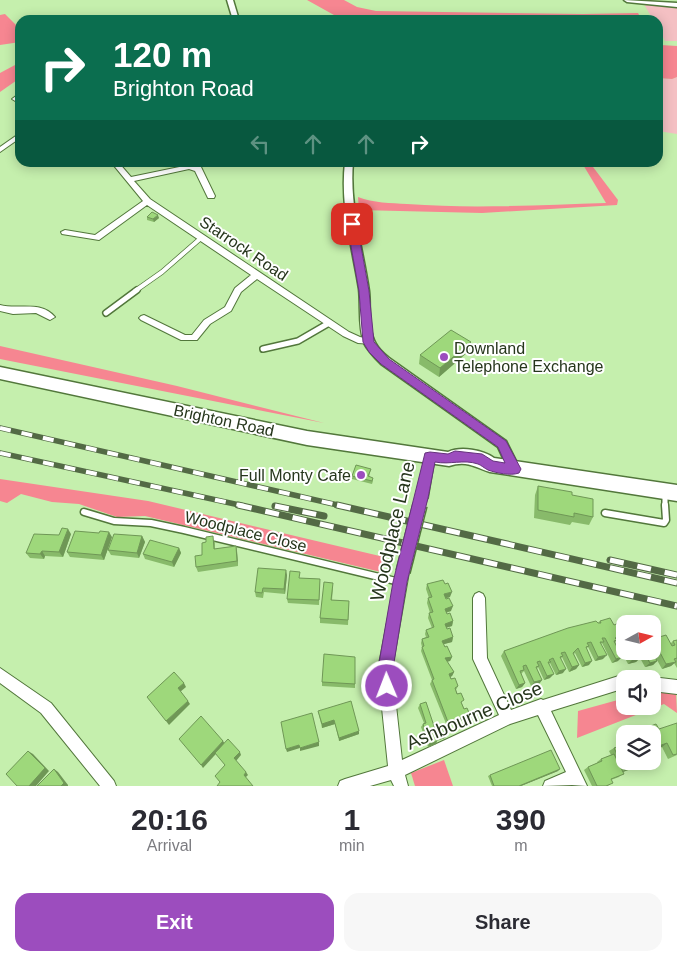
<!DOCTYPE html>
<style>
body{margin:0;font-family:Arial,sans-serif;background:#f7f7f7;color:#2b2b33;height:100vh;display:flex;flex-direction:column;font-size:19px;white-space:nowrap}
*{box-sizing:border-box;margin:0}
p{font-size:16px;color:#7c7c81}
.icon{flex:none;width:28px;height:28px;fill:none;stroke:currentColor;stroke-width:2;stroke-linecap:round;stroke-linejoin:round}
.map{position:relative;height:786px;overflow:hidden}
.side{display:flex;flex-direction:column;background:#fff;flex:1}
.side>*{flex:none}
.hud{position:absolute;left:15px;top:15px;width:648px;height:152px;border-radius:15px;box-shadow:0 2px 12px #0003;background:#0b6e4f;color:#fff;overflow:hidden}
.needle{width:32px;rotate:82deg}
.controls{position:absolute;left:616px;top:615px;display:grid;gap:10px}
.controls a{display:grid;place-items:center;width:45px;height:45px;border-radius:10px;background:#fff;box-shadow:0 2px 12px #0003;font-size:25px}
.pin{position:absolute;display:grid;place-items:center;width:42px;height:42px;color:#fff;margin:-21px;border-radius:10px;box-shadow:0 2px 8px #0006}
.me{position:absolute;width:55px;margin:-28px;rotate:359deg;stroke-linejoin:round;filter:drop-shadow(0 0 4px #0008)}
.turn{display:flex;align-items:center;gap:18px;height:105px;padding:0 15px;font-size:22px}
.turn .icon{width:65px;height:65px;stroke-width:2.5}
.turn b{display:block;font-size:35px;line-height:42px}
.lanes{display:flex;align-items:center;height:48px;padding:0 15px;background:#0003;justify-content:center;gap:25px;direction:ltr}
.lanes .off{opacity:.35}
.eta{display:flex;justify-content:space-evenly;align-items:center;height:85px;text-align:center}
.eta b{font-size:30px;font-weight:600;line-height:35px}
.primary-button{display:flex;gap:10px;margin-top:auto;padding:10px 15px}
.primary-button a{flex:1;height:58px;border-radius:15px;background:#9c4dbe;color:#fff;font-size:20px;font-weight:600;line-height:58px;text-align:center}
.primary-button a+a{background:#f7f7f7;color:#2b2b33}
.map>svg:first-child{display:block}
</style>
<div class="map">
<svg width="677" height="786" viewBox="0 0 677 786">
<rect width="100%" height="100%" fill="#c5efad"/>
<g fill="#f4c0c3">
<path d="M 644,4 L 677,8 L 677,41 L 665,41 L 658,28 L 658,20 L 653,20 Z"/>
<path d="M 677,77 L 677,134 L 658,131 L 658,98 L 662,98 L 660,91 L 658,91 L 658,78 L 672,79 Z"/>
</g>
<g fill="#f68691">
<path d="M 307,0 L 344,0 L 357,7 L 376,11 L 583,14 L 638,13 L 642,20 L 379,15 L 382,20 L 343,20 Z"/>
<path d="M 5,14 L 20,29 L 20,42 L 0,45 L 0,15 Z"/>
<path d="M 658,43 L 661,45 L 677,46 L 677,77 L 672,79 L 658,78 Z"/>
<path d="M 15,65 L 20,68 L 20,78 L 0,92 L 0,73 Z"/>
<path d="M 590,163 L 618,200 L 617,205 L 482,213 L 359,210 L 358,197 C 373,203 391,203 407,204 C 473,209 540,205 606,203 L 582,163 Z"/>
<path d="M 0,346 L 177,386 L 324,423 L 0,359 Z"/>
<path d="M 0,479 L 148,501 L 384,557 L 381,572 L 145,516 L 117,517 L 79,504 L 52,502 L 21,494 L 7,503 L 0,501 Z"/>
<path d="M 653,690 L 676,693 L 677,713 L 664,704 L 577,738 L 578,711 L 625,698 L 625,706 L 652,706 Z"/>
<path d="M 444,760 L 453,786 L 415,786 L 411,773 Z"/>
</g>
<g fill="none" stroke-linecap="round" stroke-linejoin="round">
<g stroke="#52773b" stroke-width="5.5">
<path id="service-far2" d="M 135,291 L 162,272 L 201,238"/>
</g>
<g stroke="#52773b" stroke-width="8">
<g id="service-far1">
<path d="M 106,313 L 137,290"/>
<path d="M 263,349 L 298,341 L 329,323"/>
<path d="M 665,494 L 665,506"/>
</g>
</g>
<g stroke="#52773b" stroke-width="9">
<g id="service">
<path d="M 84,512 L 114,521 L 151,523 L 184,530 L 400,582"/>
<path d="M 605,513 L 664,523 L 666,520 L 665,505"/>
</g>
</g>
<g stroke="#52773b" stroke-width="2">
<g id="minor">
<path d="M 20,93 L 20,104 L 12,99 Z"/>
<path d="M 20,133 L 20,138 L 0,152 L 0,147 Z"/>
<path d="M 111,162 L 118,162 L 131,177 L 189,165 L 201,167 L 215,196 L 214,198 L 208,198 L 195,171 L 189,169 L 134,181 L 150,199 L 349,332 L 360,337 L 372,340 L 374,342 L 372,344 L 358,343 L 343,336 L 257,279 L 241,292 L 231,311 L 210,324 L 197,340 L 181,340 L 141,320 L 139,318 L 141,316 L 144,315 L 185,335 L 192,335 L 204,320 L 225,307 L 235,288 L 251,275 L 147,205 L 99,240 L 62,234 L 61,232 L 65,230 L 95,235 L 143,201 Z"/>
<path d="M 0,305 C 18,310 41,300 55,317 L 50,320 L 36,313 L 13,314 L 0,311 Z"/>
<path d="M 430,453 L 434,454 L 435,457 L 428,498 L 426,501 L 422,503 L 418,501 L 416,498 L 425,457 L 426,454 Z"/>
<path d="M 403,566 L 407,568 L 409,572 L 392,669 L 402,760 L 499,715 L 473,659 L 473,598 L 475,594 L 479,592 L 483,594 L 485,598 L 487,658 L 511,710 L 541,699 L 543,700 L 625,674 L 630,676 L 631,679 L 625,679 L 625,688 L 551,711 L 587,786 L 572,785 L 543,786 L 545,781 L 566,772 L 538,715 L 510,724 L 405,775 L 408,786 L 394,786 L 391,780 L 370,786 L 338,786 L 340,781 L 345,779 L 388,766 L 378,669 L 397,572 L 399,568 Z"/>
<path d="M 0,668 L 51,703 L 114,781 L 116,786 L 100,786 L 41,713 L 0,683 Z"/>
<path d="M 652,677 L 677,680 L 677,694 L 652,691 L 652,679 L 648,679 Z"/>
</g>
</g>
<g stroke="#52773b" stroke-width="3">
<g id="tertiary">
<path d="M 227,0 L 233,0 L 239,20 L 233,20 Z"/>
<path d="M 624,0 L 677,3 L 677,7 L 627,2 Z"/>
<path d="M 345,162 L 353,162 C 349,207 363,248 369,291 C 371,308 367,329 376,344 C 379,350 384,354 389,358 L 506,441 L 520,469 L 518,473 L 514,474 L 510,473 L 498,447 L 381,364 C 375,358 368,351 364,343 C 358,326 361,307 359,289 C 352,246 340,206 345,162 Z"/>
</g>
</g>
<g stroke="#52773b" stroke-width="3">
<path id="trunk" d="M 0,367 L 307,431 L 448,452 C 461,446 483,450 494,458 L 677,485 L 677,501 L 490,472 C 474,467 467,460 449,466 L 307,445 L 0,379 Z"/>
</g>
<use href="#service-far2" stroke="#fff" stroke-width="4"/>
<use href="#service-far1" stroke="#fff" stroke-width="5"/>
<use href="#service" stroke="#fff" stroke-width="6"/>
<use href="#minor" fill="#fff" fill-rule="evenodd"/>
<use href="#tertiary" fill="#fff" fill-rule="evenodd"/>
<use href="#trunk" fill="#fff" fill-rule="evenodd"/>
<g stroke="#536a45" stroke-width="5.5">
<g id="rail-far1">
<path d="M 0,428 L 342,506"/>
<path d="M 0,453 L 244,506"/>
</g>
</g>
<g stroke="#536a45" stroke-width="7">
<g id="rail">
<path d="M 238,505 L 677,606"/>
<path d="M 337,505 L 677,583"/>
<path d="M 275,506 L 324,516"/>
<path d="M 610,560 L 677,575"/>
</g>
</g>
<use href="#rail-far1" stroke="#fff" stroke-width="4" stroke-dasharray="11" stroke-linecap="butt"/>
<use href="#rail" stroke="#fff" stroke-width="5" stroke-dasharray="14" stroke-linecap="butt"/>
<g stroke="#52773b" stroke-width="12" stroke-linecap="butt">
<path id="minor-bridge-far1" d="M 420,506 L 422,498"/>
</g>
<g stroke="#52773b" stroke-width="16" stroke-linecap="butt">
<path id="minor-bridge" d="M 403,572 L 420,505"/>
</g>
<use href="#minor-bridge-far1" stroke="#fff" stroke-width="10"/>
<use href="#minor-bridge" stroke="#fff" stroke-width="13"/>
</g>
<g fill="#88ba6a">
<path d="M 147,217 L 159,218 L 154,222 L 147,220 Z"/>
<path d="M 471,342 L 469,351 L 439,377 L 419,364 L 420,355 Z"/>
<path d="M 371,469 L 369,477 L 373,481 L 372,484 L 352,479 L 352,476 Z"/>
<path d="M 538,486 L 572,495 L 593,517 L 589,525 L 572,522 L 570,525 L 534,518 L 535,495 Z"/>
<path d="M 71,534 L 63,557 L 45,556 L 44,559 L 30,558 L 26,553 L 59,535 Z"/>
<path d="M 142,536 L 145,542 L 139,558 L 111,555 L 108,550 Z"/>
<path d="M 112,537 L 104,560 L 70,557 L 67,552 Z"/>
<path d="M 215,541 L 215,549 L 236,546 L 237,551 L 238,566 L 198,572 L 196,567 Z"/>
<path d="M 179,548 L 181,553 L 174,567 L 145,559 L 143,554 Z"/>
<path d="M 287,575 L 285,594 L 264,592 L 263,598 L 256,597 L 255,592 Z"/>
<path d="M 300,578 L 320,579 L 319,605 L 288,603 L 287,599 Z"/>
<path d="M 427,584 L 450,597 L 446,598 L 451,611 L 446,613 L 453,621 L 452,626 L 446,628 L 453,637 L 452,642 L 443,644 L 452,657 L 450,661 L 447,662 L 454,672 L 452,676 L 450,677 L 458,686 L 456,690 L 468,718 L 447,726 L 430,684 L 432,680 L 421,651 L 422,647 L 421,643 L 422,639 L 426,637 L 425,634 L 426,630 L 432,628 L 428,618 L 429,613 L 430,613 L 427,603 L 428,598 L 429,598 L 426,589 Z"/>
<path d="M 333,587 L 332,600 L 349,601 L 348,625 L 320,623 L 320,618 Z"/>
<path d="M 600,621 L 614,625 L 625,624 L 625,651 L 652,651 L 657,661 L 653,665 L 645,667 L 640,658 L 636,662 L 628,664 L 616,641 L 615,643 L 618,661 L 612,663 L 602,643 L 601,644 L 603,659 L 595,661 L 588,647 L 586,649 L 589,665 L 582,667 L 575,653 L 574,654 L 579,665 L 576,669 L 569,672 L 562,657 L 561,659 L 563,673 L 556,675 L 550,663 L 549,664 L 550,678 L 544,680 L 538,667 L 537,669 L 542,680 L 539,684 L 531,686 L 524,671 L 521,674 L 525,683 L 522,687 L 516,689 L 501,656 L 504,651 L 598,623 Z"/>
<path d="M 656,638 L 670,644 L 673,641 L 677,640 L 677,668 L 674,663 L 671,666 L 662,669 L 652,651 L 652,642 Z"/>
<path d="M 355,657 L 355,688 L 322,686 L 322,682 Z"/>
<path d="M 420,704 L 435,729 L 447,735 L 445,738 L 437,741 L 436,744 L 428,747 L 421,727 L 424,723 L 418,708 Z"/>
<path d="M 318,711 L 359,734 L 339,741 L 335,724 L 322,728 Z"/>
<path d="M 643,729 L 659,729 L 677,755 L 668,759 L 662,747 L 654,750 L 656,754 L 652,756 L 652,734 L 639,734 L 638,732 Z"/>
<path d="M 625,741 L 625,761 L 641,764 L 636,767 L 623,772 L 619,777 L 611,780 L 608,786 L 592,786 L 584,770 L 588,767 L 597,763 L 597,762 L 601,759 L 611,755 L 609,751 L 614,748 L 624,744 L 623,742 Z"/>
<path d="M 558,771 L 521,786 L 492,786 L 488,776 L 490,775 Z"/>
</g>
<g fill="#6f9756">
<path d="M 158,215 L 159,218 L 154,222 L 153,219 Z"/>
<path d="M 471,342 L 469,351 L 439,377 L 440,368 Z"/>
<path d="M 68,529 L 71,534 L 63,557 L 59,552 Z"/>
<path d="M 109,532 L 112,537 L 104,560 L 101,555 Z"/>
<path d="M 142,536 L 145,542 L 139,558 L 137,553 Z"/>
<path d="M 236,546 L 237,551 L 238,566 L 237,561 Z"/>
<path d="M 179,548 L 181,553 L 174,567 L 172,562 Z"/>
<path d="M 42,551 L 45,556 L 44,559 L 40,554 Z"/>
<path d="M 286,570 L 287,575 L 285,594 L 284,589 Z"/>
<path d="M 452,592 L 450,597 L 443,599 L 444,594 Z"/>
<path d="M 453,606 L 451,611 L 443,613 L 445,609 Z"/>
<path d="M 453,621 L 452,626 L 444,628 L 445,624 Z"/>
<path d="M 453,637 L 452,642 L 441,645 L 442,641 Z"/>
<path d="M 607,655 L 603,659 L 595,661 L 598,657 Z"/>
<path d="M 452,657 L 450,661 L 444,662 L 445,658 Z"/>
<path d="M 622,657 L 618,661 L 612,663 L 616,659 Z"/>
<path d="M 640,658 L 636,662 L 628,664 L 632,660 Z"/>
<path d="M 592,661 L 589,665 L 582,667 L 585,663 Z"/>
<path d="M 657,661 L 653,665 L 645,667 L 650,663 Z"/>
<path d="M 676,662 L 671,666 L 662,669 L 666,664 Z"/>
<path d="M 579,665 L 576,669 L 569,672 L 572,667 Z"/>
<path d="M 566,669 L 563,673 L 556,675 L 559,671 Z"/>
<path d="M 454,672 L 452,676 L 448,678 L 449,674 Z"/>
<path d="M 554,674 L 550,678 L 544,680 L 547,676 Z"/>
<path d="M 542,680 L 539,684 L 531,686 L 534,682 Z"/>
<path d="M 184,683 L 186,687 L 180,692 L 178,688 Z"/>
<path d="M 525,683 L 522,687 L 516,689 L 519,685 Z"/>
<path d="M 188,701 L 190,704 L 169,725 L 166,721 Z"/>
<path d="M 470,715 L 468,718 L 447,726 L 448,722 Z"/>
<path d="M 334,720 L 335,724 L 322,728 L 322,724 Z"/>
<path d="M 359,731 L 359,734 L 339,741 L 339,738 Z"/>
<path d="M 447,735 L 445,738 L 435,741 L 436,738 Z"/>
<path d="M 223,741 L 225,744 L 203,768 L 201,765 Z"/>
<path d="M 437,741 L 436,744 L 428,747 L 429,744 Z"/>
<path d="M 319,742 L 319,746 L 300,751 L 300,748 Z"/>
<path d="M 667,743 L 662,747 L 652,750 L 652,749 Z"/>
<path d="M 299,745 L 300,748 L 287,752 L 286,749 Z"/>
<path d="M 28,751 L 33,754 L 49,771 L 36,786 L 29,786 Z"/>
<path d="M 240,752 L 241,755 L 236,761 L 234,758 Z"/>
<path d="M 641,764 L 636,767 L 620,773 L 625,770 Z"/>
<path d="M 54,769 L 58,772 L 68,785 L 68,786 L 61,786 Z"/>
<path d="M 560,769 L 558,771 L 521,786 L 519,786 Z"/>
<path d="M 246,772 L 248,775 L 245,778 L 244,775 Z"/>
</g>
<g fill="#9ed87b" stroke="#6f9756">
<path d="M 152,212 L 158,215 L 153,219 L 147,217 Z"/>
<path d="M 451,330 L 471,342 L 440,368 L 420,355 Z"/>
<path d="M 356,465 L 371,469 L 368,476 L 373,478 L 372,481 L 352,476 Z"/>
<path d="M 538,486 L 572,492 L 572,495 L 593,499 L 593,517 L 574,513 L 574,517 L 538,510 Z"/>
<path d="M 62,528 L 68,529 L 59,552 L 42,551 L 40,554 L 26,553 L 34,534 L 59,535 Z"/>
<path d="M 75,531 L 99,533 L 100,531 L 109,532 L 101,555 L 67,552 Z"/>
<path d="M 114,534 L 142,536 L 137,553 L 108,550 Z"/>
<path d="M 213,536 L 214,549 L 236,546 L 237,561 L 196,567 L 195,556 L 202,555 L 202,543 L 206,542 L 206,537 Z"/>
<path d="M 150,540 L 179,548 L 172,562 L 143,554 Z"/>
<path d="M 258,568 L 286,570 L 284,589 L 263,588 L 262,593 L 255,592 Z"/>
<path d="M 290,571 L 300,572 L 299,578 L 320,579 L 319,600 L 287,599 Z"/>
<path d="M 443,580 L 445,584 L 448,583 L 452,592 L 444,594 L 446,599 L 449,598 L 453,606 L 445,609 L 447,614 L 450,613 L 453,621 L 445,624 L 447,629 L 450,628 L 453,637 L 442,641 L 445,647 L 447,646 L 452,657 L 445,658 L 454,672 L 449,674 L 451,679 L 455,678 L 458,686 L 455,688 L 457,694 L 461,693 L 464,700 L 461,702 L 464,709 L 467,708 L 470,715 L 448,722 L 432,680 L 434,679 L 422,647 L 424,646 L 422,639 L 429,637 L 426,630 L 434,627 L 429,613 L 433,612 L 428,598 L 432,597 L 427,584 Z"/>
<path d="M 324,582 L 333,583 L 331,600 L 349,601 L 348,620 L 320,618 Z"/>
<path d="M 610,618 L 614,625 L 626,620 L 628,624 L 625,624 L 625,647 L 620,636 L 615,638 L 617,640 L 614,641 L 622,657 L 616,659 L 605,638 L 602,638 L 604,642 L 600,642 L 607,655 L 598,657 L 591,642 L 587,643 L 589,646 L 586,647 L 592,661 L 585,663 L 578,648 L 573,653 L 579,665 L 572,667 L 565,652 L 561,653 L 563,656 L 560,657 L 566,669 L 559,671 L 553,658 L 549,660 L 551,662 L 548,662 L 554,674 L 547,676 L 540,661 L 537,662 L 539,666 L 536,667 L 542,680 L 534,682 L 526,665 L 523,666 L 524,670 L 520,671 L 525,683 L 519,685 L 504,651 L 568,628 L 596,621 L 598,623 L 601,623 L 600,621 Z"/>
<path d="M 666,635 L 672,646 L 675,645 L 673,641 L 677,640 L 677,658 L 674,659 L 676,662 L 666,664 L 654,641 L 658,640 L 656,638 Z"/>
<path d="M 627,651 L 636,651 L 640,658 L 632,660 Z"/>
<path d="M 643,651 L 652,651 L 657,661 L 650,663 Z"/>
<path d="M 324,654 L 355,657 L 355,684 L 322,682 Z"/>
<path d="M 174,672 L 184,683 L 178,688 L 188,701 L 166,721 L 147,697 Z"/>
<path d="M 351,701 L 359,731 L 339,738 L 334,720 L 322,724 L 318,711 Z"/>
<path d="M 426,702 L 435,729 L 444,727 L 447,735 L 436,738 L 437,741 L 429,744 L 423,724 L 426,723 L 420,704 Z"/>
<path d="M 312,713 L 319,742 L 300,748 L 299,745 L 286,749 L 281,722 Z"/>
<path d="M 201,716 L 223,741 L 201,765 L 179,739 Z"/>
<path d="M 677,723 L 677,754 L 673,755 L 667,743 L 653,748 L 656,754 L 652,755 L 652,734 L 642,734 L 645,733 L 643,729 L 656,724 L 659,729 Z"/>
<path d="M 228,739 L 240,752 L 234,758 L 246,772 L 244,775 L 253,786 L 217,786 L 220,782 L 215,776 L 225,765 L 215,753 Z"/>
<path d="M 625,744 L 625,761 L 639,761 L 641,764 L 625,770 L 614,748 Z"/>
<path d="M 551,750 L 560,769 L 519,786 L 494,786 L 490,775 Z"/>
<path d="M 28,751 L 45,768 L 29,786 L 17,786 L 6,774 Z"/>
<path d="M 614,754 L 624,774 L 611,779 L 613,783 L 606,786 L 597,786 L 588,767 L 602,761 L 601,759 Z"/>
<path d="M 54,769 L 64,783 L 61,786 L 37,786 Z"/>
</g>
<path fill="#9c4dbe" stroke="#65327c" d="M 352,222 L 357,224 L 369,291 L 374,342 L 389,359 L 506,441 L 521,469 L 519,473 C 511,476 496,473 488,470 C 484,468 481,465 478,464 C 463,459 450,465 435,462 L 428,498 L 407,582 L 393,669 L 395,686 L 393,691 L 387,693 L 382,691 L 378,669 L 393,582 L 425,453 L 430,452 L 448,454 L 455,451 L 482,454 L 493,461 L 505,463 L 498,447 L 381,364 L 369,352 L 363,342 L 359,291 L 347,224 Z"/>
<g fill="#9c4dbe" stroke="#fff" stroke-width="2">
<circle cx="444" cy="357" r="5"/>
<circle cx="361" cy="475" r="5"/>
</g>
<g text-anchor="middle" stroke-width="4" stroke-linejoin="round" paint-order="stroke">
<g font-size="16" fill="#26361c" stroke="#fff">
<text transform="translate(244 248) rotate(34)" y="6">Starrock Road</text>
<text transform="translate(224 420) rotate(12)" y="6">Brighton Road</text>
<text transform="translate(246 531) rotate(14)" y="6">Woodplace Close</text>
</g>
<g font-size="16" fill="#26361c" stroke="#fff" text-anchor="start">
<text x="454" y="354">Downland<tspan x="454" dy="18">Telephone Exchange</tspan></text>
<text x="351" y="481" text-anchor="end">Full Monty Cafe</text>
</g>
<g font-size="19" fill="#26361c" stroke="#fff">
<text transform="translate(392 531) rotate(-77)" y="7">Woodplace Lane</text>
<text transform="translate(474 715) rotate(-23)" y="7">Ashbourne Close</text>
</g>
</g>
</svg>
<div class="controls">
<a><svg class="needle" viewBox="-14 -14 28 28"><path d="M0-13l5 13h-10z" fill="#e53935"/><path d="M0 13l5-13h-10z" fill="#7c7c81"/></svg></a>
<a><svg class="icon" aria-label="sound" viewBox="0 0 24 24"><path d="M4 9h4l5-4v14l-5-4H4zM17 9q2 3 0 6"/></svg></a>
<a><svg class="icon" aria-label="layers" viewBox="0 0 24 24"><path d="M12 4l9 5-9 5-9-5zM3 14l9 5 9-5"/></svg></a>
</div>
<div class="pin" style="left:352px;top:224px;background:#d93025"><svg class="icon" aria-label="arrive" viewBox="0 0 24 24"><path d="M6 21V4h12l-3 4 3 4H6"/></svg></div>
<svg class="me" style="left:387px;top:686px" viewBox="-20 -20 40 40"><circle r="17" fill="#9c4dbe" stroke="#fff" stroke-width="3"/><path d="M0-11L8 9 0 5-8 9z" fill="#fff"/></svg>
<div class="hud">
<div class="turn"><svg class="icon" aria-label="right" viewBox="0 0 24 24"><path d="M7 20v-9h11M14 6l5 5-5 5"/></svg><div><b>120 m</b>Brighton Road</div></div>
<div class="lanes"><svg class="icon off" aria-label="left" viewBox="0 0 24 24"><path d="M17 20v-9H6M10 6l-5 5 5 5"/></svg><svg class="icon off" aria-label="ahead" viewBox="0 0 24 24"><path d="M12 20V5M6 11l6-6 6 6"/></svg><svg class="icon off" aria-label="ahead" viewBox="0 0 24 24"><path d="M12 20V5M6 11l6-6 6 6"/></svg><svg class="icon" aria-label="right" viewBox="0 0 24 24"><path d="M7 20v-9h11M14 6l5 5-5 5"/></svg></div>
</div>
</div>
<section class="side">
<div class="eta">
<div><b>20:16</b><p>Arrival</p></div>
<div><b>1</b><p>min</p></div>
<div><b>390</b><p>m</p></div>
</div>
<div class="primary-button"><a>Exit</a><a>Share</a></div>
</section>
